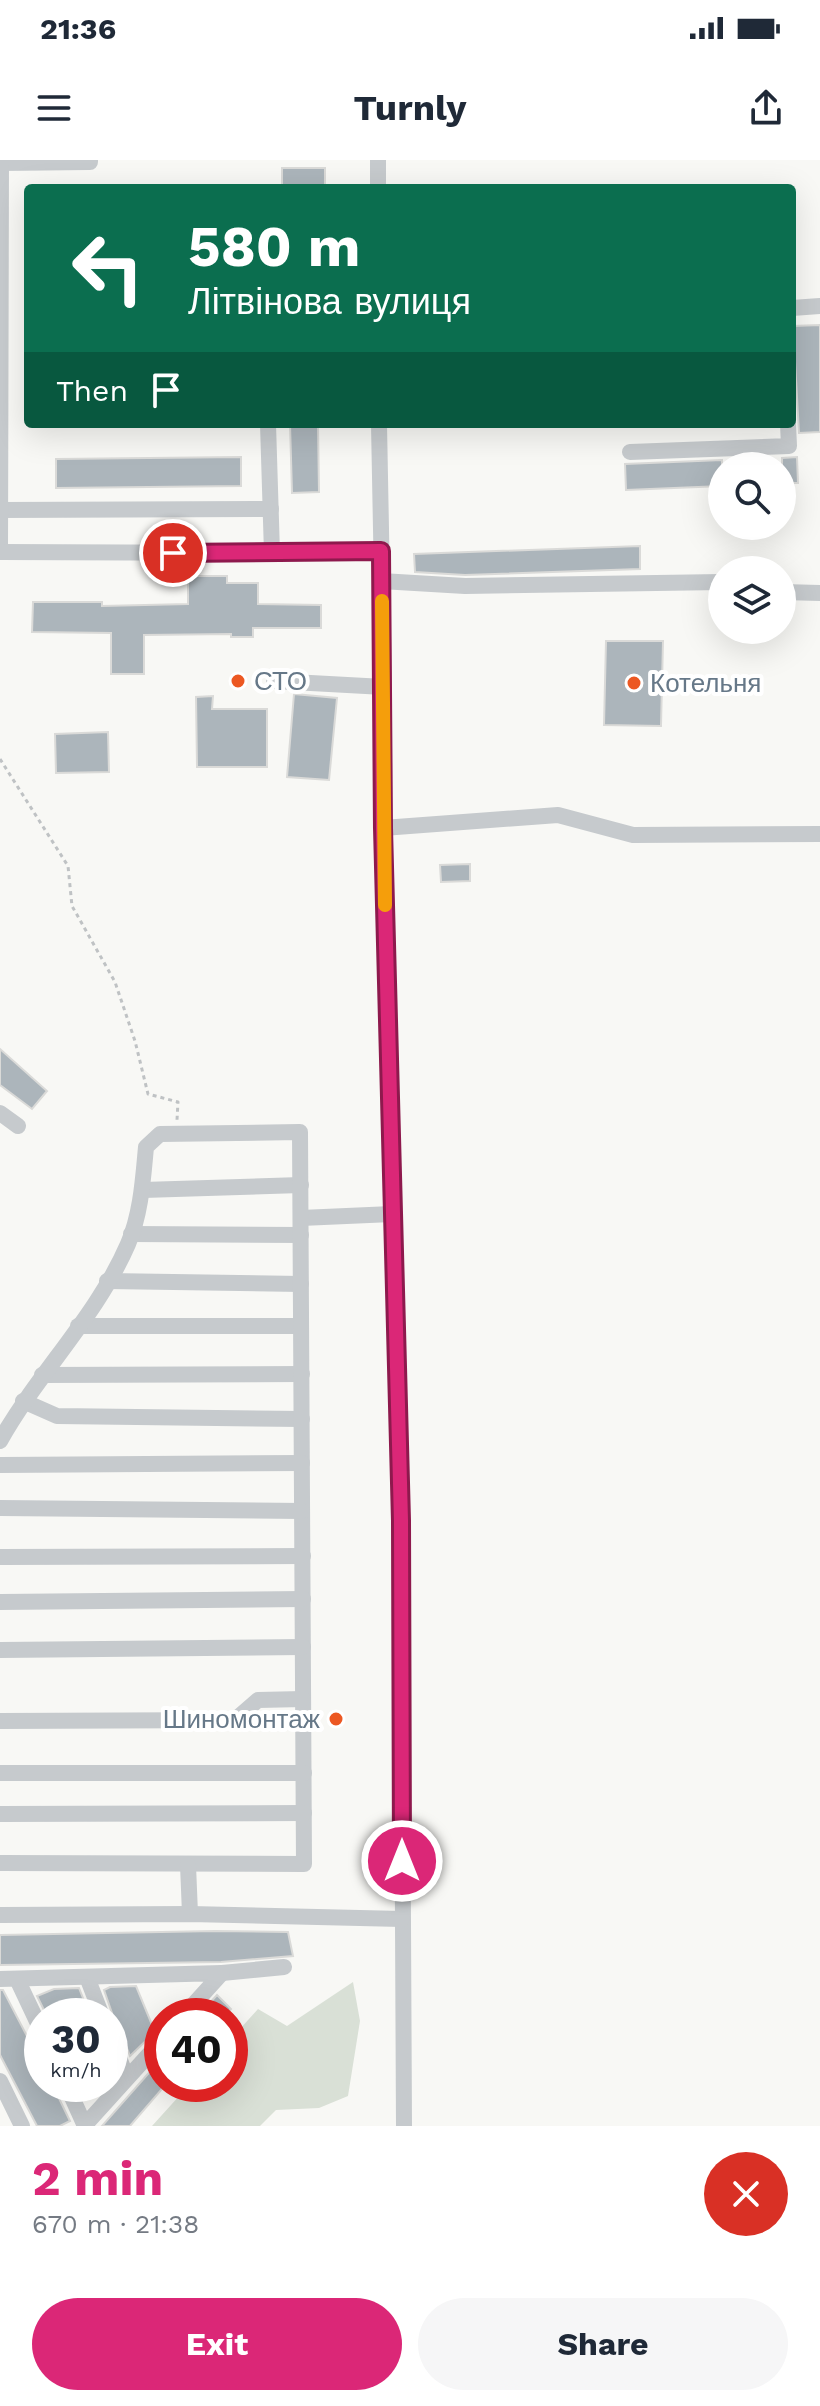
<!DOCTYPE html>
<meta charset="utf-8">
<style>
body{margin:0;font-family:"Work Sans",sans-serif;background:#f6f6f7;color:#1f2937;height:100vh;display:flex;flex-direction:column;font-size:30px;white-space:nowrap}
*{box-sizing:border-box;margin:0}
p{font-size:26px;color:#747a83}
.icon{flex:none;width:44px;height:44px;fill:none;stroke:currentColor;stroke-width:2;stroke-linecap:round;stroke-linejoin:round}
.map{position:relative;height:1966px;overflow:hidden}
.details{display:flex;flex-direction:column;background:#fff;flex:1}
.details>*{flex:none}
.guide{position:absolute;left:24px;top:24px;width:772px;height:244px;border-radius:8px;box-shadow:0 8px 32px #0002;background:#0b6e4f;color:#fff;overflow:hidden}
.controls{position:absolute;left:708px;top:292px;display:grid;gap:16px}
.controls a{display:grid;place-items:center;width:88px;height:88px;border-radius:50%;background:#fff;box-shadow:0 8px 32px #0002;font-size:40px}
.speed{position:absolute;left:24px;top:1838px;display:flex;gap:16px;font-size:40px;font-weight:700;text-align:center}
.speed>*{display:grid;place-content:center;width:104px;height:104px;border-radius:50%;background:#fff;box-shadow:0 8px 32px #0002;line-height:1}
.speed small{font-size:20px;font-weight:400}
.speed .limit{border:12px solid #d22;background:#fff;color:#111}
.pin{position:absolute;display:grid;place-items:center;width:68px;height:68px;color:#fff;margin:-34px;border:4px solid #fff;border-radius:50%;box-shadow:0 2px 8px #0007}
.me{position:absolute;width:88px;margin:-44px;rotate:0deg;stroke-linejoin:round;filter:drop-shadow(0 0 6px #0008)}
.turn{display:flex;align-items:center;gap:28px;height:168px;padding:0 32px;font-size:36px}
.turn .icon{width:104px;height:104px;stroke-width:2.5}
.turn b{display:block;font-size:56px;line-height:68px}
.then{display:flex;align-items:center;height:76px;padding:0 32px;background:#0003;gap:16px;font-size:30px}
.round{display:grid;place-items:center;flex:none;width:84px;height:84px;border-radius:42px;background:#f6f6f7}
.head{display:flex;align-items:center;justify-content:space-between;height:136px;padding:0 32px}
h1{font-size:48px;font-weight:700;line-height:60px;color:#db2777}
.primary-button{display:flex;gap:16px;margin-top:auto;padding:16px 32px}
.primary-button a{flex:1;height:92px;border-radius:48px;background:#db2777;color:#fff;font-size:32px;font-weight:700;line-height:92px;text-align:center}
.primary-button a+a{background:#f6f6f7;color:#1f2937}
.status{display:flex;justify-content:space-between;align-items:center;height:56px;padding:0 40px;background:#fff;direction:ltr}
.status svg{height:22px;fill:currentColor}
header{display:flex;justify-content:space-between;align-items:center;height:104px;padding:0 32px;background:#fff;font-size:36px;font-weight:700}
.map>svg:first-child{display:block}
</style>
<div class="status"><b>21:36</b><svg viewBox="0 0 49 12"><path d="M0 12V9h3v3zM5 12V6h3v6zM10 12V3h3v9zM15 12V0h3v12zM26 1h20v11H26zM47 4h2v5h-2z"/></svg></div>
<header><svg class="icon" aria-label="menu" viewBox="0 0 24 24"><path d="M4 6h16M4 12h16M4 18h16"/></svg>Turnly<svg class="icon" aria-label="share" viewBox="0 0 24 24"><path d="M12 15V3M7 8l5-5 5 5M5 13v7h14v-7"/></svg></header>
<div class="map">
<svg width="820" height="1966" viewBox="0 0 820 1966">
<rect width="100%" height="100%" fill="#f8f8f5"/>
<path fill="#d9e0d6" d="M 353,1822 L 360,1861 L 348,1936 L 319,1948 L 276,1950 L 260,1966 L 152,1966 L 190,1924 L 230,1924 L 230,1880 L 258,1849 L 287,1866 Z"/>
<g fill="#acb5bb" stroke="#dadad8" stroke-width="2">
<rect x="282" y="8" width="43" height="20"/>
<path d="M 820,165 L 820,272 L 799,273 L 793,166 Z"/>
<path d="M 290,264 L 318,264 L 319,332 L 292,333 Z"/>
<path d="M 241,297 L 241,326 L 56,328 L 56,299 Z"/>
<path d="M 797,297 L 798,323 L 782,323 L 782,298 Z"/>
<path d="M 722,300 L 722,326 L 626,330 L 625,304 Z"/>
<path d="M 640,386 L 640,409 L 465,415 L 415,412 L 414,394 Z"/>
<path d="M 188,416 L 227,416 L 227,423 L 258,423 L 258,444 L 321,445 L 321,468 L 253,468 L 253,477 L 231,477 L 231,474 L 144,475 L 144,514 L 111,514 L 111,473 L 32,472 L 33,442 L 102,442 L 102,446 L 188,444 Z"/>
<path d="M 606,481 L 663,481 L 661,566 L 604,565 Z"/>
<path d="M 294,534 L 337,538 L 329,620 L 287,617 Z"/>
<path d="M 213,536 L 212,549 L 267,549 L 267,607 L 197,607 L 196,537 Z"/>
<path d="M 108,572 L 109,612 L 56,613 L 55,574 Z"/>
<path d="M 470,704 L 470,721 L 441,722 L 440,705 Z"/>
<path d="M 0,889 L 47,931 L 32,949 L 0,925 Z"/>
<path d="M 215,1771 L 288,1772 L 293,1796 L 221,1802 L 0,1805 L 0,1775 Z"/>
<path d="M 136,1826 L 155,1872 L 130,1896 L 120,1870 L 110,1864 L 112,1853 L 104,1830 L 110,1827 Z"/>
<path d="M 79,1828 L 90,1856 L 47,1856 L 37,1836 L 54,1829 Z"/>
<path d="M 0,1830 L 3,1830 L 42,1905 L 42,1924 L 52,1924 L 70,1961 L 60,1966 L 37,1966 L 0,1895 Z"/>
<path d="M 217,1835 L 231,1849 L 225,1856 L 198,1856 Z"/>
<path d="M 162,1898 L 162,1929 L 130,1966 L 102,1966 Z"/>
<path d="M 79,1924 L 107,1924 L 86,1938 Z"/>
</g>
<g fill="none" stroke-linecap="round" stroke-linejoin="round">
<path stroke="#bfc2c4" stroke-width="3" stroke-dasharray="4 4" stroke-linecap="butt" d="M 0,599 L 68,706 L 72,746 L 115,822 L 135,881 L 148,934 L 178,942 L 177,960"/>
<g stroke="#c6cacd" stroke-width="16">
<path d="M 1,3 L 90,2 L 90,0"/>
<path d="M 378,28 L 378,0"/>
<path d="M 792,148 L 820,146"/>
<path d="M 268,264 L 272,393"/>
<path d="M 379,264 L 384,527 L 383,668 L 401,1361 L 404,1966"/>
<path d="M 630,292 L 789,286 L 788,264"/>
<path d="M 0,350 L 271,349"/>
<path d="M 0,392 L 1,0"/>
<path d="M 0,392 L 272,393 L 381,391"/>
<path d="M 381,421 L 465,426 L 722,422"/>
<path d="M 782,432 L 820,433"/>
<path d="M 274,521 L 384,527"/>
<path d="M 383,668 L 558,655 L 633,675 L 820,674"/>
<path d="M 0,953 L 18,966"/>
<path d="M 143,1030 L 301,1025"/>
<path d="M 301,1058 L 392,1054"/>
<path d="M 131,1074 L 301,1075"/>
<path d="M 107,1121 L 301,1124"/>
<path d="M 78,1166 L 301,1166"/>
<path d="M 42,1215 L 302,1214"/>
<path d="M 23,1241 L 57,1256 L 302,1259"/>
<path d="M 0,1281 C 38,1213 97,1156 128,1084 C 141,1054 143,1019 146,987 L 160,974 L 300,972 L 304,1704 L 0,1703"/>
<path d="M 0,1305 L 302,1303"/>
<path d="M 0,1348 L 302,1351"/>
<path d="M 0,1397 L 303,1396"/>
<path d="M 0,1442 L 303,1439"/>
<path d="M 0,1490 L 303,1487"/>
<path d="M 0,1561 L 235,1560 L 258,1540 L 303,1539"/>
<path d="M 0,1613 L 304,1613"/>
<path d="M 0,1654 L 304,1653"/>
<path d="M 188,1705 L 190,1754"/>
<path d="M 0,1755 L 190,1754 L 402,1759"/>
<path d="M 222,1813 L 284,1807"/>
<path d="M 87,1817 L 102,1856"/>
<path d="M 0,1819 L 222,1813 L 183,1856"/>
<path d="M 17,1819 L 42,1872"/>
<path d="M 110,1875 L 127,1918"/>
<path d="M 0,1921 L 22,1966"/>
<path d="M 66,1924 L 85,1966"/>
<path d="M 84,1966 L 162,1880"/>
</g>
</g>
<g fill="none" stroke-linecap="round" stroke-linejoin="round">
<g stroke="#8e194d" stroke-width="20">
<path id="route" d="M 173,393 L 381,391 L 383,668 L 401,1361 L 402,1701"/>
</g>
<use href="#route" stroke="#db2777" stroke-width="14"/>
<path stroke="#f59e0b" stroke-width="14" d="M 382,441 L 385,745"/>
</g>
<g fill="#ec5822" stroke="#fff" stroke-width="3">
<circle cx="238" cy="521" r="8"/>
<circle cx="634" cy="523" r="8"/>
<circle cx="336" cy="1559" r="8"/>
</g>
<g text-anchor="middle" stroke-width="8" stroke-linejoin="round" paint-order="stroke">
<g font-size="26" fill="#667888" stroke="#fff" text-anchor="start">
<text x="254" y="530">СТО</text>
<text x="650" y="532">Котельня</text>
<text x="320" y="1568" text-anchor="end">Шиномонтаж</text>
</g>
</g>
</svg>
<div class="controls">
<a><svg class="icon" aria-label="search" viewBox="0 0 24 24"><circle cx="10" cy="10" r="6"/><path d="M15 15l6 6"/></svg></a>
<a><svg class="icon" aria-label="layers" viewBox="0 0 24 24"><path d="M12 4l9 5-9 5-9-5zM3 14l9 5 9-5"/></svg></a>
</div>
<div class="speed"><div>30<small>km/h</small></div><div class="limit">40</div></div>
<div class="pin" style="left:173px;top:393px;background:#d93025"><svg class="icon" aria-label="arrive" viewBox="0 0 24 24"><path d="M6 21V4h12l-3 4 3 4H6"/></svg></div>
<svg class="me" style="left:402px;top:1701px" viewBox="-20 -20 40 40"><circle r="17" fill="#db2777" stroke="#fff" stroke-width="3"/><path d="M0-11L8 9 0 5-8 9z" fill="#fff"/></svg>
<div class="guide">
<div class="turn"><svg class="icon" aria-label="left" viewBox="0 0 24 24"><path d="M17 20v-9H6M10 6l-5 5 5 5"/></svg><div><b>580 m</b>Літвінова вулиця</div></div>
<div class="then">Then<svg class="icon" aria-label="arrive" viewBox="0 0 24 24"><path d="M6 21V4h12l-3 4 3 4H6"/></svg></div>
</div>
</div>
<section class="details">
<div class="head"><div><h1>2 min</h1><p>670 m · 21:38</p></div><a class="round" style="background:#d93025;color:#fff"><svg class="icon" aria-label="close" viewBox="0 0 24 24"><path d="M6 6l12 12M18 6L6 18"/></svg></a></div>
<div class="primary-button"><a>Exit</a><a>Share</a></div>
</section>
